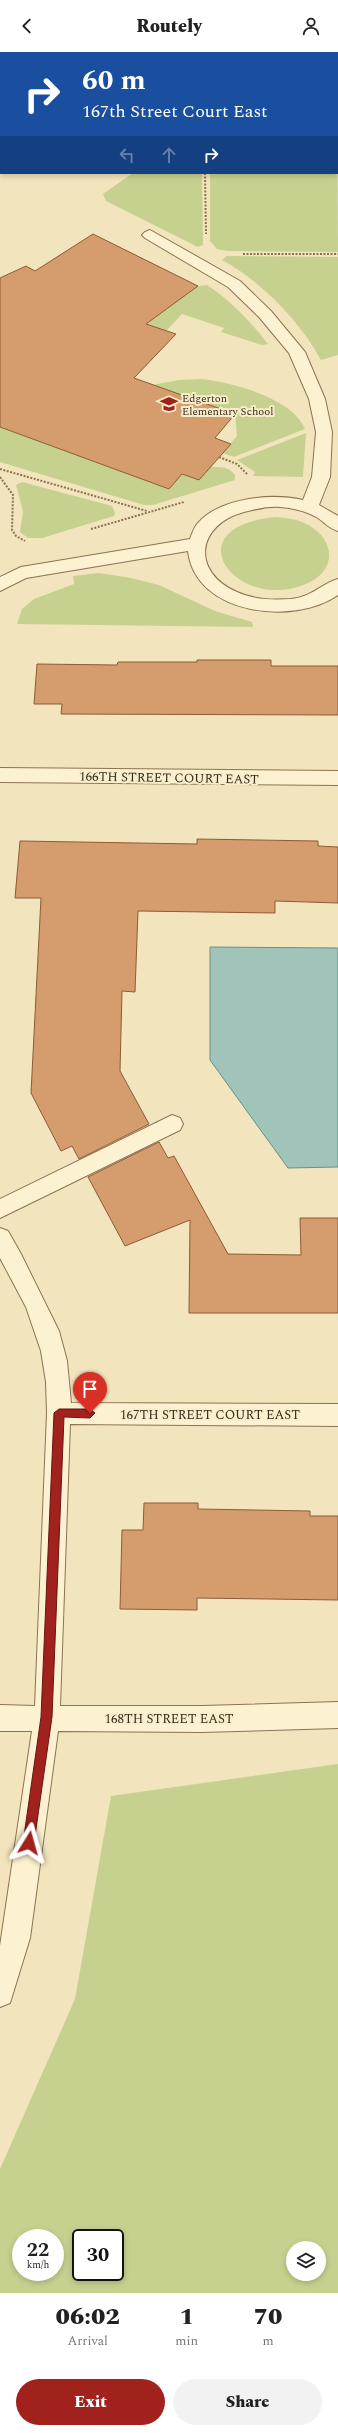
<!DOCTYPE html>
<style>
body{margin:0;font-family:Spectral,serif;background:#f2f2f2;color:#222;height:100vh;display:flex;flex-direction:column;font-size:15px;white-space:nowrap}
*{box-sizing:border-box;margin:0}
p{font-size:13px;color:#767676}
.icon{flex:none;width:22px;height:22px;fill:none;stroke:currentColor;stroke-width:2;stroke-linecap:round;stroke-linejoin:round}
.map{position:relative;height:2241px;overflow:hidden}
.panel{display:flex;flex-direction:column;background:#fff;flex:1}
.panel>*{flex:none}
.top-card{position:absolute;left:0px;top:0px;width:338px;height:122px;box-shadow:0 2px 6px #0003;background:#1a4fa0;color:#fff;overflow:hidden}
.fabs{position:absolute;left:286px;top:2189px;display:grid;gap:8px}
.fabs a{display:grid;place-items:center;width:40px;height:40px;border-radius:50%;background:#fff;box-shadow:0 2px 6px #0003;font-size:20px}
.speed{position:absolute;left:12px;top:2177px;display:flex;gap:8px;font-size:20px;font-weight:700;text-align:center}
.speed>*{display:grid;place-content:center;width:52px;height:52px;border-radius:50%;background:#fff;box-shadow:0 2px 6px #0003;line-height:1}
.speed small{font-size:10px;font-weight:400}
.speed .limit{border:2px solid #111;border-radius:6px;background:#fff;color:#111}
.pin{position:absolute;display:grid;place-items:center;width:34px;height:34px;color:#fff;margin:-41px -17px;border-radius:50% 50% 50% 0;rotate:-45deg;box-shadow:0 0 4px #0007}
.pin .icon{rotate:45deg}
.me{position:absolute;width:44px;margin:-22px;rotate:8deg;stroke-linejoin:round;filter:drop-shadow(0 0 3px #0008)}
.turn{display:flex;align-items:center;gap:14px;height:84px;padding:0 16px;font-size:18px}
.turn .icon{width:52px;height:52px;stroke-width:2.5}
.turn b{display:block;font-size:28px;line-height:34px}
.lanes{display:flex;align-items:center;height:38px;padding:0 16px;background:#0003;justify-content:center;gap:20px;direction:ltr}
.lanes .off{opacity:.35}
.eta{display:flex;justify-content:space-evenly;align-items:center;height:68px;text-align:center}
.eta b{font-size:24px;font-weight:800;line-height:28px}
.button{display:flex;gap:8px;margin-top:auto;padding:8px 16px}
.button a{flex:1;height:46px;border-radius:24px;background:#a1211d;color:#fff;font-size:16px;font-weight:800;line-height:46px;text-align:center}
.button a+a{background:#f2f2f2;color:#222}
header{display:flex;justify-content:space-between;align-items:center;height:52px;padding:0 16px;background:#fff;font-size:18px;font-weight:800}
.map>svg:first-child{display:block}
</style>
<header><svg class="icon" aria-label="back" viewBox="0 0 24 24"><path d="M15 5l-7 7 7 7"/></svg>Routely<svg class="icon" aria-label="person" viewBox="0 0 24 24"><circle cx="12" cy="8" r="4"/><path d="M4 21q1-7 8-7t8 7"/></svg></header>
<div class="map">
<svg width="338" height="2241" viewBox="0 0 338 2241">
<rect width="100%" height="100%" fill="#f2e4bc"/>
<g fill="#c7d18f" fill-rule="evenodd">
<path d="M 337,38 L 338,200 L 227,199 L 217,197 L 210,189 L 210,121 L 337,121 Z"/>
<path d="M 133,121 L 202,121 L 203,193 L 198,195 L 106,149 L 103,142 Z"/>
<path d="M 227,204 L 338,205 L 338,303 L 321,308 C 299,268 262,230 222,208 Z"/>
<path d="M 207,233 C 231,249 250,269 268,292 L 262,293 L 221,280 L 224,276 L 182,262 L 166,279 L 146,272 L 198,234 Z"/>
<path d="M 202,327 C 233,331 293,346 305,377 L 234,405 L 222,401 L 237,384 L 235,362 L 152,333 L 179,328 Z"/>
<path d="M 0,375 L 169,437 L 182,422 L 199,428 L 210,415 C 220,415 228,414 235,423 L 235,428 L 153,453 L 144,453 L 0,410 Z"/>
<path d="M 306,381 L 303,425 L 253,424 L 255,420 L 237,408 Z"/>
<path d="M 22,430 L 112,454 L 115,461 L 114,464 L 42,486 L 28,486 L 20,480 L 23,459 L 16,433 Z"/>
<path d="M 275,465 C 287,466 299,467 310,474 C 334,488 337,517 310,530 C 240,565 169,476 275,465 Z"/>
<path d="M 99,521 L 131,526 L 159,533 L 215,559 L 252,570 L 253,575 L 17,572 L 22,557 L 34,547 L 74,532 L 73,524 Z"/>
<path d="M 338,1712 L 338,2241 L 0,2241 L 0,2117 L 75,1947 L 111,1744 ZM 21,2186 L 55,2186 L 55,2220 L 21,2220 ZM 81,2186 L 115,2186 L 115,2220 L 81,2220 ZM 293,2196 L 319,2196 L 319,2222 L 293,2222 Z"/>
</g>
<path fill="#a0c3ba" stroke="#679188" d="M 210,895 L 338,896 L 338,1115 L 288,1116 L 210,1008 Z"/>
<g fill="#d59c6d" stroke="#8d5c37">
<path d="M 93,182 L 198,234 L 146,272 L 176,282 L 134,326 L 235,362 L 215,386 L 231,392 L 199,428 L 182,422 L 169,437 L 0,375 L 0,226 L 26,214 L 35,219 Z"/>
<path d="M 197,608 L 271,608 L 271,614 L 338,614 L 338,663 L 61,662 L 62,652 L 34,652 L 37,612 L 117,613 L 118,610 L 197,610 Z"/>
<path d="M 197,787 L 318,789 L 318,794 L 338,795 L 338,851 L 275,849 L 275,861 L 138,859 L 135,940 L 122,939 L 120,1019 L 149,1072 L 79,1107 L 72,1094 L 61,1099 L 31,1041 L 41,846 L 15,846 L 20,789 L 197,792 Z"/>
<path d="M 159,1090 L 168,1106 L 174,1104 L 228,1202 L 301,1203 L 300,1166 L 338,1166 L 338,1261 L 189,1261 L 190,1168 L 125,1194 L 88,1125 Z"/>
<path d="M 144,1451 L 198,1451 L 198,1457 L 310,1459 L 310,1464 L 338,1464 L 338,1548 L 197,1546 L 197,1558 L 120,1557 L 122,1478 L 143,1478 Z"/>
</g>
<g fill="none" stroke-linecap="round" stroke-linejoin="round">
<g stroke="#8c7353" stroke-width="2">
<g id="minor">
<path d="M 0,0 L 7,0 L 7,1 L 1,1 L 0,6 Z"/>
<rect x="318" y="0" width="14" height="1"/>
<path d="M 150,178 L 240,229 L 271,259 L 305,300 L 325,347 L 332,380 L 330,425 L 319,453 L 338,464 L 338,479 C 330,477 325,471 318,466 C 306,459 293,456 280,455 C 267,454 256,457 244,460 C 196,473 191,520 237,540 C 254,548 273,548 291,547 C 312,545 321,532 338,527 L 338,543 C 294,574 195,563 188,499 L 26,526 L 0,539 L 0,525 L 21,515 L 190,487 C 192,482 194,475 198,471 C 221,445 273,441 303,448 L 312,425 L 316,380 L 309,347 L 289,301 L 259,265 L 228,235 L 145,186 L 142,183 L 145,180 Z"/>
<path d="M 0,716 L 338,719 L 338,733 L 0,730 Z"/>
<path d="M 172,1063 L 180,1066 L 183,1072 L 180,1078 L 0,1166 L 0,1147 Z"/>
<path d="M 0,1176 L 8,1179 L 21,1202 L 59,1279 L 67,1309 L 71,1351 L 338,1352 L 338,1374 L 70,1372 L 60,1654 L 202,1654 L 338,1650 L 338,1676 L 202,1680 L 58,1679 L 30,1886 L 10,1951 L 0,1955 L 0,1894 L 32,1679 L 0,1679 L 0,1653 L 35,1654 L 47,1361 L 46,1330 L 41,1299 L 26,1255 L 0,1206 Z"/>
</g>
</g>
<g stroke="#8c7353" stroke-width="2" stroke-dasharray="2 1.5" stroke-linecap="butt">
<path d="M 205,121 L 206,182"/>
<path d="M 243,202 L 338,202"/>
<path d="M 219,405 L 237,412 L 247,422"/>
<path d="M 0,417 L 147,459"/>
<path d="M 0,425 L 13,443 L 12,478 L 16,484 L 25,489"/>
<path d="M 91,477 L 184,450"/>
</g>
<use href="#minor" fill="#fcf1d0" fill-rule="evenodd"/>
</g>
<path fill="#a1211d" stroke="#691513" d="M 59,1357 L 90,1357 L 95,1361 L 90,1366 L 64,1365 L 52,1665 L 34,1791 L 29,1797 L 23,1791 L 41,1665 L 54,1361 Z"/>
<defs>
<g id="school-bare" transform="scale(1.38)"><path d="M0-5L7-2L0 1L-7-2ZM-4 1L0 2.5L4 1V4Q0 6-4 4Z" fill="#a1211d" stroke="#f9eecc" stroke-width="2.5" paint-order="stroke"/></g>
</defs>
<g fill-rule="evenodd">
<use href="#school-bare" x="169" y="352"/>
</g>
<g text-anchor="middle" stroke-width="4" stroke-linejoin="round" paint-order="stroke">
<g font-size="11" fill="#392a1a" stroke="#f9eecc" text-anchor="start">
<text x="182" y="350">Edgerton<tspan x="182" dy="13">Elementary School</tspan></text>
</g>
<g font-size="13" fill="#392a1a" stroke="#f9eecc">
<text transform="translate(169 725) rotate(1)" y="5">166TH STREET COURT EAST</text>
<text x="210" y="1367">167TH STREET COURT EAST</text>
<text x="169" y="1671">168TH STREET EAST</text>
</g>
</g>
</svg>
<div class="fabs">
<a><svg class="icon" aria-label="layers" viewBox="0 0 24 24"><path d="M12 4l9 5-9 5-9-5zM3 14l9 5 9-5"/></svg></a>
</div>
<div class="speed"><div>22<small>km/h</small></div><div class="limit">30</div></div>
<div class="pin" style="left:90px;top:1361px;background:#d93025"><svg class="icon" aria-label="arrive" viewBox="0 0 24 24"><path d="M6 21V4h12l-3 4 3 4H6"/></svg></div>
<svg class="me" style="left:29px;top:1791px" viewBox="-20 -20 40 40"><path d="M0-17L14 15 0 8-14 15z" fill="#a1211d" stroke="#fff" stroke-width="4"/></svg>
<div class="top-card">
<div class="turn"><svg class="icon" aria-label="right" viewBox="0 0 24 24"><path d="M7 20v-9h11M14 6l5 5-5 5"/></svg><div><b>60 m</b>167th Street Court East</div></div>
<div class="lanes"><svg class="icon off" aria-label="left" viewBox="0 0 24 24"><path d="M17 20v-9H6M10 6l-5 5 5 5"/></svg><svg class="icon off" aria-label="ahead" viewBox="0 0 24 24"><path d="M12 20V5M6 11l6-6 6 6"/></svg><svg class="icon" aria-label="right" viewBox="0 0 24 24"><path d="M7 20v-9h11M14 6l5 5-5 5"/></svg></div>
</div>
</div>
<section class="panel">
<div class="eta">
<div><b>06:02</b><p>Arrival</p></div>
<div><b>1</b><p>min</p></div>
<div><b>70</b><p>m</p></div>
</div>
<div class="button"><a>Exit</a><a>Share</a></div>
</section>
